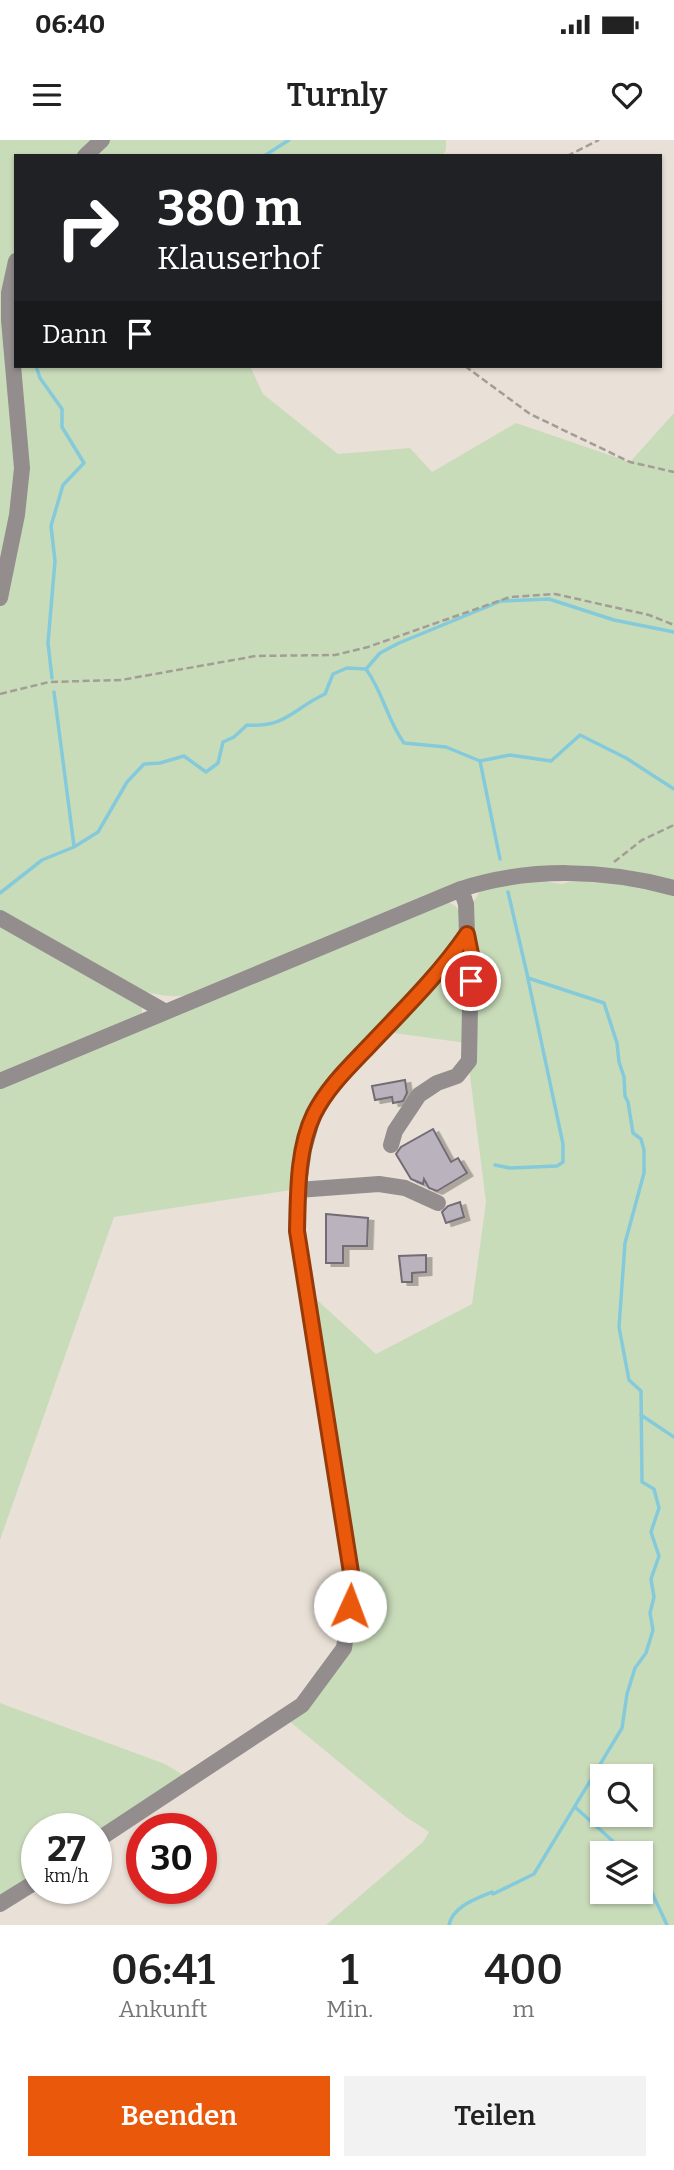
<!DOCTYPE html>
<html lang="de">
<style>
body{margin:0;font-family:Bitter,serif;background:#f2f2f2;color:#222;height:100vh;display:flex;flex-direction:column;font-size:26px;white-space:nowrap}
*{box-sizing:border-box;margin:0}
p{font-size:23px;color:#767676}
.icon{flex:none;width:38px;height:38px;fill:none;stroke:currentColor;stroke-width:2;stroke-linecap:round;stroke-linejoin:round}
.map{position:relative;height:1785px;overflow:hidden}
.sheet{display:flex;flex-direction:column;background:#fff;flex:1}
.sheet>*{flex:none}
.banner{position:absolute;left:14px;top:14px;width:648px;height:214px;border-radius:0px;box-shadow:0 2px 5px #0004;background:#202124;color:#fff;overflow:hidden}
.tools{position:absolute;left:590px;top:1624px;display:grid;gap:14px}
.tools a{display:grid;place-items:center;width:63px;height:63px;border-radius:0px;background:#fff;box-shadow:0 2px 5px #0004;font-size:35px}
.speed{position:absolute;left:21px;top:1673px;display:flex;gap:14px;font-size:35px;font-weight:700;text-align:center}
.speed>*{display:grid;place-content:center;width:91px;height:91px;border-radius:50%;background:#fff;box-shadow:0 2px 5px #0004;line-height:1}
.speed small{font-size:18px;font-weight:400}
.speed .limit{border:10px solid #d22;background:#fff;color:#111}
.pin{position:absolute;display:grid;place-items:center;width:60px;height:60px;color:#fff;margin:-30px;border:4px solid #fff;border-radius:50%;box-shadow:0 2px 7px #0007}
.me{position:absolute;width:77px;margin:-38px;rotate:2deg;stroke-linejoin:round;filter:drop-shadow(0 0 5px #0008)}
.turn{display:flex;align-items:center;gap:24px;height:147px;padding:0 28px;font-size:32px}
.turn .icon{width:91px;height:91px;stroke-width:2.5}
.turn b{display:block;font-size:49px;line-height:60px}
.then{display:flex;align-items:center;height:66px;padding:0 28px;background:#0003;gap:14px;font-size:26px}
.eta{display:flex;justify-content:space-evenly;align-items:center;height:119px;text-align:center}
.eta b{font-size:42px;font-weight:600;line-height:49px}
.primary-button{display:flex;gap:14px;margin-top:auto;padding:14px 28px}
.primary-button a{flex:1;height:80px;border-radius:0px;background:#ea580c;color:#fff;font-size:28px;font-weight:600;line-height:80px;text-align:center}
.primary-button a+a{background:#f2f2f2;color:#222}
.status{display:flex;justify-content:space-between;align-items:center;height:49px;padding:0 35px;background:#fff;direction:ltr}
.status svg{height:19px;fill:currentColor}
header{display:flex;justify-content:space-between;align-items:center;height:91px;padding:0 28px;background:#fff;font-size:32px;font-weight:600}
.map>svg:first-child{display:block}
</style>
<div class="status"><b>06:40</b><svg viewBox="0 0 49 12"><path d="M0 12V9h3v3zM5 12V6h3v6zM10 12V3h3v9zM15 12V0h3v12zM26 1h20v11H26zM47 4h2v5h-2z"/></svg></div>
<header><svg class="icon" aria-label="menu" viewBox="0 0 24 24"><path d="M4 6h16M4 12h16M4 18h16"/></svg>Turnly<svg class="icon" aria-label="heart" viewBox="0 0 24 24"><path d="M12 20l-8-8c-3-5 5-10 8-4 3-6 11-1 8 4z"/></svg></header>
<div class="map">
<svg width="674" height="1785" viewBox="0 0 674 1785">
<defs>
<filter id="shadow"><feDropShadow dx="5.5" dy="3" stdDeviation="0" flood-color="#0004"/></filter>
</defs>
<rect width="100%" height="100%" fill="#e9e1d7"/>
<g fill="#c9dcba" fill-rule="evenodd">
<path d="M 0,0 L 446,0 L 446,10 L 442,16 L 16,16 L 16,226 L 250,226 L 263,254 L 338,314 L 410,308 L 432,332 L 516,283 L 630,322 L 674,273 L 674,1785 L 326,1785 L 423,1702 L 429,1692 L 406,1677 L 289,1581 L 355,1484 L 315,1158 L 376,1214 L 472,1164 L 486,1062 L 469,928 L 471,766 L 480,751 L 531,739 L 562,744 L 568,742 L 606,739 L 495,734 L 198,853 C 177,858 161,857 140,850 L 0,773 ZM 602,1636 L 640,1636 L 640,1675 L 602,1675 ZM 602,1713 L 640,1713 L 640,1752 L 602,1752 Z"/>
<path d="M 445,762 C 470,766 459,791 453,807 L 330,942 L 291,1050 L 114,1077 L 0,1400 L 0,945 Z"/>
<path d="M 0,782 L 142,867 L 142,873 L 137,878 L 0,935 Z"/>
<path d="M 463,815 L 467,819 L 466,903 L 394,893 L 389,888 Z"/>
<path d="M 0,1563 L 165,1624 L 183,1635 L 96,1698 L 96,1689 L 37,1689 L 37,1736 L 0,1759 Z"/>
</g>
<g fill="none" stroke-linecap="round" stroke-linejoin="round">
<g stroke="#85cada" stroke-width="3.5">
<path d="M 264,16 L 289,0"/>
<path d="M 36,226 L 40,238 L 62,269 L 62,287 L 84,323 L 63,345 L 51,386 L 55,421 L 48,503 L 52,538"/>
<path d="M 366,529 L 380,513 L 399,503 L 501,461 L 549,459 L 614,480 L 674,492"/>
<path d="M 54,552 L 74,706"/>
<path d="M 480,621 L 500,719"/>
<path d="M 0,753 L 42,720 L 74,707 L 98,692 L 127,642 L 144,624 L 160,623 L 184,616 L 206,632 L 218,623 L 223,602 L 234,597 L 247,585 C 286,588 294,568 325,554 L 333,534 L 347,528 L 366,529 C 384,554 387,580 404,603 L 446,607 L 480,621 L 510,615 L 551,621 L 580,595 L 626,618 L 674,649"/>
<path d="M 495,1025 L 510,1028 L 557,1026 L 563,1022 L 563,1004 L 528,839"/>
<path d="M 641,1275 L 674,1297"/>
<path d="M 575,1667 L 626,1713"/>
<path d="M 640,1727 L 667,1785"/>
<path d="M 449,1785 C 453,1766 476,1759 492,1752 L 493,1754 L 534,1734 L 622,1588 L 627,1554 L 635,1528 L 646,1513 L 653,1490 L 650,1473 L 654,1457 L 651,1439 L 659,1416 L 651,1392 L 659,1368 L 654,1349 L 642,1342 L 641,1251 L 629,1240 L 619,1187 L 625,1103 L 644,1033 L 644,1010 L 641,999 L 633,993 L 628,962 L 625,956 L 624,937 L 619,922 L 617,903 L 604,863 L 528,838 L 508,752"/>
</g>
</g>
<g fill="#bab3be" stroke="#726c75" stroke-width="2" filter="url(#shadow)">
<path d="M 405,940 L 407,953 L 403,961 L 393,963 L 392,957 L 375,960 L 372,946 Z"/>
<path d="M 433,989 L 451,1022 L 458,1018 L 467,1033 L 437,1051 L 429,1048 L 424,1039 L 423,1044 L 411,1039 L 396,1014 L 401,1007 Z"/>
<path d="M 460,1062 L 464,1077 L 446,1083 L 442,1072 L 448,1066 Z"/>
<path d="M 326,1074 L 368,1078 L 367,1106 L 343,1106 L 343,1123 L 326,1123 Z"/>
<path d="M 426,1115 L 426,1132 L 412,1133 L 412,1142 L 402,1142 L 399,1116 Z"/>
</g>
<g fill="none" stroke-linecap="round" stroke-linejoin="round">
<g stroke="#a39d95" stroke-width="2.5" stroke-dasharray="7 3.5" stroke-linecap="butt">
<path d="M 567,16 L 599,0"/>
<path d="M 465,226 L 530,274 L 630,322 L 674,332"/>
<path d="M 0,554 L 49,542 L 121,540 L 256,516 L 335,515 L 368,507 L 510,457 L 555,454 L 649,475 L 674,485"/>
<path d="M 614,722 L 642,700 L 674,685"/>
</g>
<g stroke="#938d8e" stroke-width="16">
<path d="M 85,16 L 102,0"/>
<path d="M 0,458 L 17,375 L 22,328 L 9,180 L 9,153 L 16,121"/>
<path d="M 0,778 L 164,871"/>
<path d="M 0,941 L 461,749 C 529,727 605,729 674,748"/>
<path d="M 391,1005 L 395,991 L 419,955 L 437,943 L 457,936 L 469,921 L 471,814 L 467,794"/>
<path d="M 298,1050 L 379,1044 L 405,1048 L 438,1063"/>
<path d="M 96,1701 L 302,1565 L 344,1508 L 353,1445 L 297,1091 L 298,1050 L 304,1009 L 313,977 L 330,948 L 450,820 L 467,794 L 466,764 L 461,749"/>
<path d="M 0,1764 L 37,1741"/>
</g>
</g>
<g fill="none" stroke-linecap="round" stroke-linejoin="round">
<g stroke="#983908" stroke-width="18">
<path id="route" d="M 350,1466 L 353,1445 L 297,1091 C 298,1054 297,1009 314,974 C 327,948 348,928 368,907 C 402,871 439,835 467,794 L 471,814 L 471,841"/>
</g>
<use href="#route" stroke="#ea580c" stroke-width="12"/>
</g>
</svg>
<div class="tools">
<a><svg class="icon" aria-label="search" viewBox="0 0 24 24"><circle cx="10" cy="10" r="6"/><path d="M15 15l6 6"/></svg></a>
<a><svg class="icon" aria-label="layers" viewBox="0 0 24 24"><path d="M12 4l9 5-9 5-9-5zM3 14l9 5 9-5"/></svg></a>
</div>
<div class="speed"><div>27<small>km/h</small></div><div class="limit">30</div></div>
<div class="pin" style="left:471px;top:841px;background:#d93025"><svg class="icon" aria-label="arrive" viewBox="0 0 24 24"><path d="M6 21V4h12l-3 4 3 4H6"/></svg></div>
<svg class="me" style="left:350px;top:1466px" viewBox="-20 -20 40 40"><circle r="19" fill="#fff"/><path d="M0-13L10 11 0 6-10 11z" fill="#ea580c"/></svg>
<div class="banner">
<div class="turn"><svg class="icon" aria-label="right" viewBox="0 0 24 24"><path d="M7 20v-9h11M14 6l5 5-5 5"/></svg><div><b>380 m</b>Klauserhof</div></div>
<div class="then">Dann<svg class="icon" aria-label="arrive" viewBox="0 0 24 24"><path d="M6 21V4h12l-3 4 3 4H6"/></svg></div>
</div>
</div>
<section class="sheet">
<div class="eta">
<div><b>06:41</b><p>Ankunft</p></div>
<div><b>1</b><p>Min.</p></div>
<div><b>400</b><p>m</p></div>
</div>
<div class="primary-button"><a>Beenden</a><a>Teilen</a></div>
</section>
